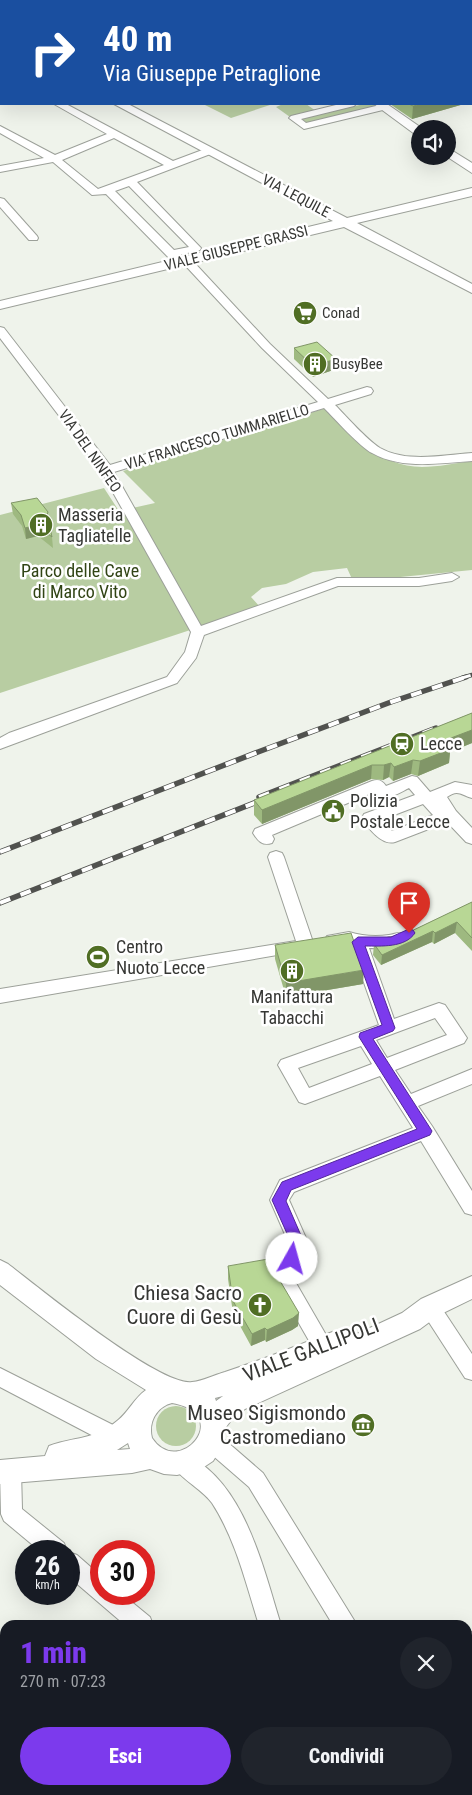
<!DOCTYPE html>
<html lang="it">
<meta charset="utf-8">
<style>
body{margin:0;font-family:"Roboto Condensed",sans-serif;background:#20242c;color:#f1f3f6;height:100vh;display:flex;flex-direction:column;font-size:19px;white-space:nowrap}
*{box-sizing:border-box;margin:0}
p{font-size:16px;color:#9ea1a6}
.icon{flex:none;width:28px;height:28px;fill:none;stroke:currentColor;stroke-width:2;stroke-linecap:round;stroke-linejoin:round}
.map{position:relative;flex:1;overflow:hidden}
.side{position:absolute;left:0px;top:1620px;width:472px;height:175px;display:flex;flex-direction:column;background:#171b24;border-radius:15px 15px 0 0;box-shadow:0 5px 20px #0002}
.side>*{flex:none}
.hud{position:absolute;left:0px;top:0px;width:472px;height:105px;box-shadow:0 5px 20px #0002;background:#1a4fa0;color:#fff;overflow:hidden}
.fabs{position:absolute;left:411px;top:120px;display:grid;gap:10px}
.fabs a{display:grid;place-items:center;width:45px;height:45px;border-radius:50%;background:#171b24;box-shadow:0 5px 20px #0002;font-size:25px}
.speed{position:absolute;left:15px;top:1540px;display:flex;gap:10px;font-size:25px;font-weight:700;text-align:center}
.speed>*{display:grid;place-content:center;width:65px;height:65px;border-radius:50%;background:#171b24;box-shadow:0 5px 20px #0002;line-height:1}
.speed small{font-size:12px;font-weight:400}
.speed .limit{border:8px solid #d22;background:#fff;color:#111}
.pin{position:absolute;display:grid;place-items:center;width:42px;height:42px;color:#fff;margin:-51px -21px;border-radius:50% 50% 50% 0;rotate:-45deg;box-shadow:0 0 5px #0007}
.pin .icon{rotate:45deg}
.me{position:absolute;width:55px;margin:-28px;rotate:7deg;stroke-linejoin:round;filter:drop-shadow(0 0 4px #0008)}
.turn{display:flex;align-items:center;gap:18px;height:105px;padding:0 20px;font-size:22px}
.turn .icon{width:65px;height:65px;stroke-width:2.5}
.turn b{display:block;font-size:35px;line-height:42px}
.round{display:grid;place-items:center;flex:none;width:52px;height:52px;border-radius:26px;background:#20242c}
.head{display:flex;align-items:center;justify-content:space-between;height:85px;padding:0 20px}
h1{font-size:30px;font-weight:800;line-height:38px;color:#7c3aed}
.cta{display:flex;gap:10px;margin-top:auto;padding:10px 20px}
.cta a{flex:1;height:58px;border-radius:30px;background:#7c3aed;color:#fff;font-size:20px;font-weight:800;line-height:58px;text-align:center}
.cta a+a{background:#20242c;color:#f1f3f6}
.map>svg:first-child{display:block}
</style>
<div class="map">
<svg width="472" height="1795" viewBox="0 0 472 1795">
<rect width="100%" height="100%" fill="#eff3eb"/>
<g fill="#b8cda2">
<path d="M 203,104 L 273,104 L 231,118 Z"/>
<path d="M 283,104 L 306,104 L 316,111 L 290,117 L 276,107 Z"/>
<path d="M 364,104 L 373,104 L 376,106 L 307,123 L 302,119 Z"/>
<path d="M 326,408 C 354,434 380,467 422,467 C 438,467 456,463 472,461 L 472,570 L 380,579 L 352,579 L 347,568 L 313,572 L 286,584 L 262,588 L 251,597 L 260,607 L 0,693 L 0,515 L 104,488 L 119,511 L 155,503 L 123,471 Z"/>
<circle cx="176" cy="1426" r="20"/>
</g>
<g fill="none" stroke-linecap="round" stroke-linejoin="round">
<g stroke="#9ca099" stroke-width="2">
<g id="minor">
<rect x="48" y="0" width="9" height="1"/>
<rect x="141" y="0" width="9" height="1"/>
<rect x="294" y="0" width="8" height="1"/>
<rect x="0" y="53" width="1" height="6"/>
<rect x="0" y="90" width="1" height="6"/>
<path d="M 54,104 L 66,104 L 173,161 L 205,149 L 213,149 L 213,153 L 137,182 L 201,248 L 200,250 L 179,255 L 182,258 L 190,258 L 270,344 L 328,399 L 367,387 L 371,388 L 373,391 L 371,394 L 335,405 C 347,417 366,439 380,448 C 406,463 444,455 472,453 L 472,461 C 439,463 402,470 372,453 C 360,447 335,419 324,408 L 114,472 L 201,626 L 337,578 L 419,578 L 452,573 L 459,577 L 452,581 L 419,586 L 338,586 L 204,635 L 196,658 L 177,683 L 0,749 L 0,738 L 9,733 L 167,677 L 185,652 L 191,632 L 101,471 L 0,338 L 0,327 L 4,328 L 110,465 L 318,402 L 262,348 L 183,263 L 175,263 L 167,256 L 106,194 L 92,195 L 53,162 L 0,172 L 0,166 L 44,158 L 0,133 L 0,126 L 55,155 L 107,134 ZM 114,138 L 164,165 L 98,189 L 62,160 ZM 129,186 L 189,247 L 174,250 L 115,191 Z"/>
<path d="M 340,104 L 356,104 L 354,106 L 301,119 L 306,123 L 384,104 L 389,107 L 387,109 L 304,129 L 289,118 L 291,116 Z"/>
<path d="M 0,198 L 4,199 L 37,236 L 38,238 L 37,240 L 29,240 L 0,207 Z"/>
<path d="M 412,776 L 417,777 L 430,792 L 455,782 L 472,785 L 472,798 C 461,795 458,789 447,797 L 456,811 L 472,828 L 472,844 L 466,842 L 447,822 L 395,842 C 382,846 368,828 362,818 L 364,814 L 415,795 L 409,788 C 399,793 383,804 374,792 L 272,835 L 274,839 L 272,843 C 262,846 258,841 253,833 L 255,829 L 372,781 C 378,779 382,780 386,786 ZM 423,804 L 433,815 L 392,831 L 381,820 Z"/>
<path d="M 276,851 L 282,853 L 284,857 L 314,945 L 312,949 L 0,1003 L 0,989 L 296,941 L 268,857 L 270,853 Z"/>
<path d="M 349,932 C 362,936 376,937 389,935 C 396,934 398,931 405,934 L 407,938 C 400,951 381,948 369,948 L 394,1019 L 439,1003 L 445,1005 L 467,1038 L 464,1043 L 395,1070 L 411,1094 L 472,1069 L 472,1084 L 418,1106 L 432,1126 L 472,1191 L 472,1215 L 465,1213 L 421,1141 L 294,1192 L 289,1200 L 310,1247 L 295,1272 L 296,1283 L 333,1347 L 330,1353 L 323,1356 L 316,1353 L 277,1285 L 275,1271 L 290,1246 L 270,1200 L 280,1180 L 413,1128 L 380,1076 L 305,1104 L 299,1102 L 278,1065 L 281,1060 L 379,1025 L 351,946 C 344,943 335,947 327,944 L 325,940 L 327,936 ZM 435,1018 L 447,1035 L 387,1058 L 376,1040 ZM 361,1046 L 372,1064 L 309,1088 L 298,1068 Z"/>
<path d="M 430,1298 L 437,1301 L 472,1354 L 472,1380 L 465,1378 L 423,1313 L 420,1307 L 423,1301 Z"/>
<path d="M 0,1368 L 115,1426 L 123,1439 L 120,1446 L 113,1449 L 106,1446 L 101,1440 L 0,1387 Z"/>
<path d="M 211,1431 L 218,1434 L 263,1473 L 357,1625 L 333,1625 L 249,1487 L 204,1448 L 201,1441 L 204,1434 Z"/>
<path d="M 182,1453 C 244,1478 263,1568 281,1625 L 259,1625 C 246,1584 236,1540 212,1503 C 201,1488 178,1478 172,1463 L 175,1456 Z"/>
<path d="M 10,1461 L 17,1464 L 21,1471 L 22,1509 L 64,1543 L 67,1551 L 40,1551 L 4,1521 L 1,1514 L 0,1470 L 3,1464 Z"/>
<path d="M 69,1552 L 77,1555 L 101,1576 L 101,1594 L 122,1594 L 150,1617 L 153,1625 L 125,1625 L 69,1577 Z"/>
<path d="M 472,1632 L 472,1657 L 468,1658 L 468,1634 Z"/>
<path d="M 115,1790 L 139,1790 L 137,1795 L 113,1795 Z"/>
<path d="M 196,1790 L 220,1790 L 222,1795 L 198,1795 Z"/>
<path d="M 315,1790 L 339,1790 L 341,1795 L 317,1795 Z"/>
<path d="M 437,1790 L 463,1790 L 465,1795 L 439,1795 Z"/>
</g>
</g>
<g stroke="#9ca099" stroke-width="2">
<g id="major">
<rect x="229" y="0" width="12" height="1"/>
<rect x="0" y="39" width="1" height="6"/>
<path d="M 114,104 L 128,104 L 347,218 L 472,188 L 472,196 L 357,223 L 472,284 L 472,293 L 344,227 L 0,309 L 0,301 L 333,221 Z"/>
<path d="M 374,104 L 387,104 L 423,129 L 420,129 L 420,136 L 416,135 Z"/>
<path d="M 448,148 L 472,163 L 472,173 L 446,156 L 448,156 Z"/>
<path d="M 0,1260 L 8,1264 C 38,1287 160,1387 192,1382 C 203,1381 214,1375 225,1372 C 262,1360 298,1345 335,1331 L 344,1334 L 346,1339 L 402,1313 L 421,1299 L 472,1276 L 472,1299 L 439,1315 L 420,1329 L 245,1409 L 233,1418 L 226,1427 L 220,1450 L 213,1461 L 201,1469 L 177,1475 L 164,1474 L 150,1469 L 132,1473 L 0,1484 L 0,1460 L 45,1456 L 49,1446 C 75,1436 93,1441 117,1421 C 129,1412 134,1398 146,1390 L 96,1359 L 0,1285 ZM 223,1396 L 216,1401 L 215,1398 ZM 172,1403 C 235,1414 179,1479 152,1438 C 148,1423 156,1407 172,1403 ZM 128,1443 L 130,1449 L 117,1450 Z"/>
</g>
</g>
<use href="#minor" fill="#fff" fill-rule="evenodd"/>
<use href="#major" fill="#fff" fill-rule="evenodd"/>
<g stroke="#51524f" stroke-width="4.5">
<path id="rail-far1" d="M 462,678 L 472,675"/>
</g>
<g stroke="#51524f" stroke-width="5.5">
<g id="rail">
<path d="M 259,797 L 436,728"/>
<path d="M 0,852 L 258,752 L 391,702 L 466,677"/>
<path d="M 0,903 L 267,798"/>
</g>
</g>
<use href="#rail-far1" stroke="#fff" stroke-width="3" stroke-dasharray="9" stroke-linecap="butt"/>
<use href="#rail" stroke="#fff" stroke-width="4" stroke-dasharray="11" stroke-linecap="butt"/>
</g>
<g fill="#9eb980">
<path d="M 390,104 L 464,104 L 412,119 Z"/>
<path d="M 294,348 L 336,359 L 336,369 L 313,377 L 294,359 Z"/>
<path d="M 11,503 L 49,524 L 52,537 L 53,548 L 38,536 L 26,539 L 22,526 L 13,514 Z"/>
<path d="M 472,713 L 472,743 L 450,752 L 449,763 L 418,776 L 411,774 L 393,781 L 389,777 L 383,780 L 371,779 L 262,824 L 254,815 L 254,800 Z"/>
<path d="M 472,902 L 472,951 L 455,933 L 434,944 L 432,942 L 381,965 L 373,955 L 374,944 L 401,936 Z"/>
<path d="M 275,945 L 363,984 L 286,997 L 275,959 Z"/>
<path d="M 228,1266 L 276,1274 L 298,1326 L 292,1330 L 266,1342 L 265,1340 L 251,1346 L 233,1313 L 228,1279 Z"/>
</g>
<g fill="#819668">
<path d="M 422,104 L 464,104 L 412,119 L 413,106 Z"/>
<path d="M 336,359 L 336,369 L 313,377 L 313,366 Z"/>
<path d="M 37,525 L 38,536 L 26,539 L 25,528 Z"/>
<path d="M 472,730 L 472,743 L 450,752 L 449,763 L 418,776 L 420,761 L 443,741 Z"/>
<path d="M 413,760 L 411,774 L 393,781 L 394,767 Z"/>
<path d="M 391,763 L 389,777 L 383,780 L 384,765 Z"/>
<path d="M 372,765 L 371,779 L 262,824 L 262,810 Z"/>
<path d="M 457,922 L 455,933 L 434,944 L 435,933 Z"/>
<path d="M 433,931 L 432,942 L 381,965 L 382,955 Z"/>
<path d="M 364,970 L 363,984 L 286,997 L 286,983 Z"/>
<path d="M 299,1313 L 298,1326 L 292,1330 L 266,1342 L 267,1330 Z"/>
<path d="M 265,1328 L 265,1340 L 251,1346 L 252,1334 Z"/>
</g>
<g fill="#b8d795" stroke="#819668">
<path d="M 409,104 L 422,104 L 413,106 Z"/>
<path d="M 317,342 L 336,359 L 313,366 L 294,348 Z"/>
<path d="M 37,498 L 48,512 L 47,515 L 52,537 L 37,525 L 25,528 L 21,515 L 11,503 Z"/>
<path d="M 472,713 L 472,730 L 443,741 L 451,749 L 420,761 L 413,760 L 394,767 L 391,763 L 384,765 L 372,765 L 262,810 L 254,800 Z"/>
<path d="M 472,902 L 472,938 L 457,922 L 435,933 L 433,931 L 382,955 L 374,944 L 388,937 L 401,936 Z"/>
<path d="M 351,933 L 364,970 L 286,983 L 275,945 Z"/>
<path d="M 274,1258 L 276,1274 L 299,1313 L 293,1318 L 267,1330 L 265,1328 L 252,1334 L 233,1301 L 228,1266 Z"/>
</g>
<path fill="#7c3aed" stroke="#51269a" d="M 409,929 L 413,930 L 415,933 C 405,948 381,946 365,946 L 395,1028 L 393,1031 L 373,1039 L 432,1131 L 430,1135 L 291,1190 L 286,1201 L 306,1247 L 297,1263 L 292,1265 L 288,1263 L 286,1259 L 293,1247 L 272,1200 L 282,1182 L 417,1129 L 359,1037 L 360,1033 L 382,1025 L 352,942 L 358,937 L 391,937 Z"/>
<defs>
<g id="supermarket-disc" transform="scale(1.25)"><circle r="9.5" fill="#506e24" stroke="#fff"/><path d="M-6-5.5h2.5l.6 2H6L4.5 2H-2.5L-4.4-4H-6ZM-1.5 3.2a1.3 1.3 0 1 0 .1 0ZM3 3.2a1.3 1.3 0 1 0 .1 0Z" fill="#fff"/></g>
<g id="building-disc" transform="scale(1.25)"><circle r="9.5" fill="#506e24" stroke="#fff"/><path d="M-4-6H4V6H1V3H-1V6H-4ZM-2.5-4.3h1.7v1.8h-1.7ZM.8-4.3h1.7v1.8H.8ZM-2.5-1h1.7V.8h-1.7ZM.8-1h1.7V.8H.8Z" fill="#fff"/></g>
<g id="station-disc" transform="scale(1.25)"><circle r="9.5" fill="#506e24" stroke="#fff"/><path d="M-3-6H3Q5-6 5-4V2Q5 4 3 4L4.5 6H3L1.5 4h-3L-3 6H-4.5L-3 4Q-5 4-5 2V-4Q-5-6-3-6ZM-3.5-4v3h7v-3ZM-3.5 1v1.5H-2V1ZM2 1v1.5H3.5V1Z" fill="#fff"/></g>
<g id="civic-disc" transform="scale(1.25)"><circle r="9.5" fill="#506e24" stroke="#fff"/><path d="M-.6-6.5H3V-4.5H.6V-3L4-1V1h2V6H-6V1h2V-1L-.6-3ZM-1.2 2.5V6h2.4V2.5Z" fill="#fff"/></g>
<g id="stadium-disc" transform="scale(1.25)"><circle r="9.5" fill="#506e24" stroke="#fff"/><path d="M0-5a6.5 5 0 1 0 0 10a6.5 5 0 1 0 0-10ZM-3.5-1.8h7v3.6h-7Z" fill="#fff"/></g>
<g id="church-disc" transform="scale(1.25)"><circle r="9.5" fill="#506e24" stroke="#fff"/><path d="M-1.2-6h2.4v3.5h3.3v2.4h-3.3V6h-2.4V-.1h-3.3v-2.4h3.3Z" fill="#fff"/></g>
<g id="museum-disc" transform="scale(1.25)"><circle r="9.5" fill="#506e24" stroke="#fff"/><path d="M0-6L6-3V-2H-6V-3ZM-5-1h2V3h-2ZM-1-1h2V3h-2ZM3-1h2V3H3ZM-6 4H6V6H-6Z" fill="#fff"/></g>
</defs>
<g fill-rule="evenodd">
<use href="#supermarket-disc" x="305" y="313"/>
<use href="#building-disc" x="315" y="364"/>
<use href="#building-disc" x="41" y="525"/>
<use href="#station-disc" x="402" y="744"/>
<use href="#civic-disc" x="333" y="811"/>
<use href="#stadium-disc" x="98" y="957"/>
<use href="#building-disc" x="292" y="971"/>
<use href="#church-disc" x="260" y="1305"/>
<use href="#museum-disc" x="363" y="1425"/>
</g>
<g text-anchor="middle" stroke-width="5" stroke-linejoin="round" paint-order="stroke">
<g font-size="15" fill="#363734" stroke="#fff">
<text transform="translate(296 196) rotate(28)" y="5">VIA LEQUILE</text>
<text transform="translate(236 248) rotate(-14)" y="5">VIALE GIUSEPPE GRASSI</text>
<text transform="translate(217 437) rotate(-17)" y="5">VIA FRANCESCO TUMMARIELLO</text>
<text transform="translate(90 451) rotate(55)" y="5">VIA DEL NINFEO</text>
</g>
<g font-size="15" fill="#363734" stroke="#fff" text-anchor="start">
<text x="322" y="318">Conad</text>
<text x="332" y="369">BusyBee</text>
</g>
<g font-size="18" fill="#363734" stroke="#fff" text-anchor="start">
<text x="58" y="521">Masseria<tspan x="58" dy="21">Tagliatelle</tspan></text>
<text x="420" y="750">Lecce</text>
<text x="350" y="807">Polizia<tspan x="350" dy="21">Postale Lecce</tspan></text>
<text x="116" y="953">Centro<tspan x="116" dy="21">Nuoto Lecce</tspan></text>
<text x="292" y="1003" text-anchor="middle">Manifattura<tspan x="292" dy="21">Tabacchi</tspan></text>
</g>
<g font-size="18" fill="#314415" stroke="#fff">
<text x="80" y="577">Parco delle Cave<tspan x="80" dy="21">di Marco Vito</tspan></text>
</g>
<g font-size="21" fill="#363734" stroke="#fff" text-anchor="end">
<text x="242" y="1300">Chiesa Sacro<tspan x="242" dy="24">Cuore di Gesù</tspan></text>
<text x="346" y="1420">Museo Sigismondo<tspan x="346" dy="24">Castromediano</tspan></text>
</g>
<g font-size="21" fill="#363734" stroke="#fff">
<text transform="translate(311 1350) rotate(-21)" y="7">VIALE GALLIPOLI</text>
</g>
</g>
</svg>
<div class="fabs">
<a><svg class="icon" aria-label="sound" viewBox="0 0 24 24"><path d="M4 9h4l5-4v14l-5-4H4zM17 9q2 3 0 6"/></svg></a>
</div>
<div class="speed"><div>26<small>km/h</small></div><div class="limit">30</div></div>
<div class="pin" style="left:409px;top:933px;background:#d93025"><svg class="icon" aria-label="arrive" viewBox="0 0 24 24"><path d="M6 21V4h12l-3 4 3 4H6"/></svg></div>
<svg class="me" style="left:292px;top:1259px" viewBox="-20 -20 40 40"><circle r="19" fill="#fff"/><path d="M0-13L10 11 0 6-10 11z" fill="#7c3aed"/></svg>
<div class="hud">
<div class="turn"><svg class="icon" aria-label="right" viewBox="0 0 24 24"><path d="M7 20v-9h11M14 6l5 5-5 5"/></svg><div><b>40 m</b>Via Giuseppe Petraglione</div></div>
</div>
<section class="side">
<div class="head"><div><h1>1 min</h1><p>270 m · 07:23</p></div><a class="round"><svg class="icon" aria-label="close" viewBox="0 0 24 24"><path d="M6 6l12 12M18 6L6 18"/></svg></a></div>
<div class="cta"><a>Esci</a><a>Condividi</a></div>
</section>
</div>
